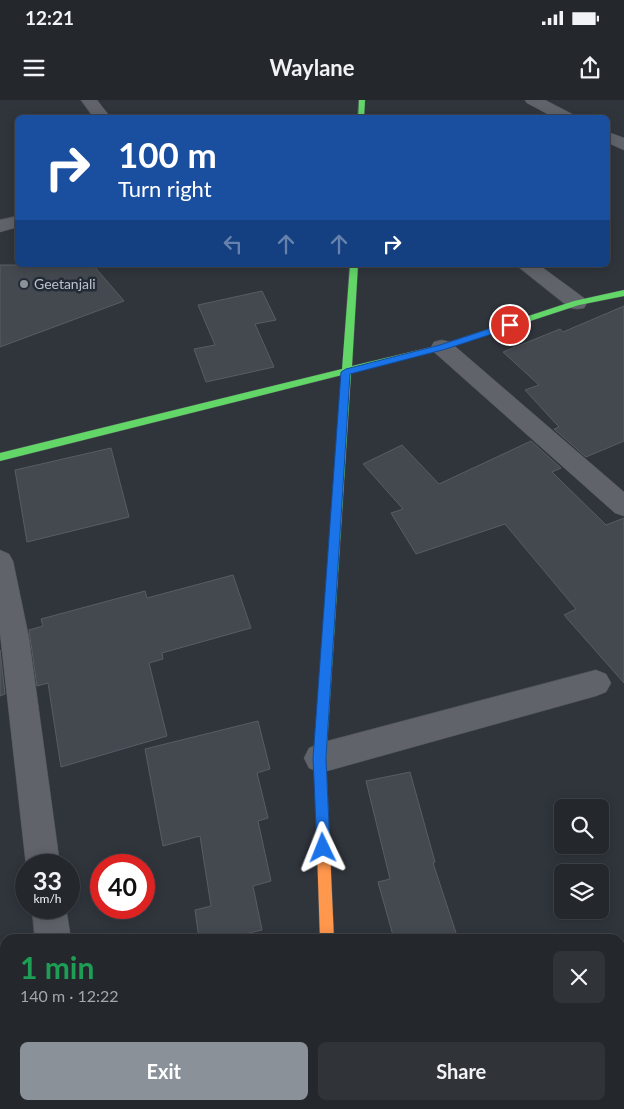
<!DOCTYPE html>
<meta charset="utf-8">
<style>
body{margin:0;font-family:Lato,sans-serif;background:#303439;color:#f1f3f6;height:100vh;display:flex;flex-direction:column;font-size:19px;white-space:nowrap}
*{box-sizing:border-box;margin:0}
p{font-size:16px;color:#a3a6aa}
.icon{flex:none;width:28px;height:28px;fill:none;stroke:currentColor;stroke-width:2;stroke-linecap:round;stroke-linejoin:round}
.map{position:relative;flex:1;overflow:hidden}
.drawer{position:absolute;left:0px;top:834px;width:625px;height:176px;display:flex;flex-direction:column;background:#24282d;border-radius:15px 15px 0 0;box-shadow:0 2px 12px #0003,0 0 0 1px #414449}
.drawer>*{flex:none}
.guide{position:absolute;left:15px;top:15px;width:595px;height:152px;border-radius:8px;box-shadow:0 2px 12px #0003,0 0 0 1px #414449;background:#1a4fa0;color:#fff;overflow:hidden}
.tools{position:absolute;left:554px;top:699px;display:grid;gap:10px}
.tools a{display:grid;place-items:center;width:55px;height:55px;border-radius:8px;background:#24282d;box-shadow:0 2px 12px #0003,0 0 0 1px #414449;font-size:25px}
.speed{position:absolute;left:15px;top:754px;display:flex;gap:10px;font-size:25px;font-weight:700;text-align:center}
.speed>*{display:grid;place-content:center;width:65px;height:65px;border-radius:50%;background:#24282d;box-shadow:0 2px 12px #0003,0 0 0 1px #414449;line-height:1}
.speed small{font-size:12px;font-weight:400}
.speed .limit{border:8px solid #d22;background:#fff;color:#111}
.pin{position:absolute;display:grid;place-items:center;width:42px;height:42px;color:#fff;margin:-21px;border:2px solid #fff;border-radius:50%;box-shadow:0 1px 5px #0007}
.me{position:absolute;width:55px;margin:-28px;rotate:358deg;stroke-linejoin:round;filter:drop-shadow(0 0 4px #0008)}
.turn{display:flex;align-items:center;gap:18px;height:105px;padding:0 20px;font-size:22px}
.turn .icon{width:65px;height:65px;stroke-width:2.5}
.turn b{display:block;font-size:35px;line-height:42px}
.lanes{display:flex;align-items:center;height:48px;padding:0 20px;background:#0003;justify-content:center;gap:25px;direction:ltr}
.lanes .off{opacity:.35}
.round{display:grid;place-items:center;flex:none;width:52px;height:52px;border-radius:8px;background:#303439}
.head{display:flex;align-items:center;justify-content:space-between;height:85px;padding:0 20px}
h1{font-size:30px;font-weight:700;line-height:38px;color:#1e9e55}
.cta{display:flex;gap:10px;margin-top:auto;padding:10px 20px}
.cta a{flex:1;height:58px;border-radius:8px;background:#8b9199;color:#fff;font-size:20px;font-weight:700;line-height:58px;text-align:center}
.cta a+a{background:#303439;color:#f1f3f6}
.status{display:flex;justify-content:space-between;align-items:center;height:35px;padding:0 25px;background:#24282d;direction:ltr}
.status svg{height:14px;fill:currentColor}
header{display:flex;justify-content:space-between;align-items:center;height:65px;padding:0 20px;background:#24282d;font-size:22px;font-weight:700}
.map>svg:first-child{display:block}
</style>
<div class="status"><b>12:21</b><svg viewBox="0 0 49 12"><path d="M0 12V9h3v3zM5 12V6h3v6zM10 12V3h3v9zM15 12V0h3v12zM26 1h20v11H26zM47 4h2v5h-2z"/></svg></div>
<header><svg class="icon" aria-label="menu" viewBox="0 0 24 24"><path d="M4 6h16M4 12h16M4 18h16"/></svg>Waylane<svg class="icon" aria-label="share" viewBox="0 0 24 24"><path d="M12 15V3M7 8l5-5 5 5M5 13v7h14v-7"/></svg></header>
<div class="map">
<svg width="624" height="1009" viewBox="0 0 624 1009">
<rect width="100%" height="100%" fill="#30353c"/>
<g fill="#444950" stroke="#585c63">
<path d="M 0,165 L 93,165 L 124,201 L 0,247 Z"/>
<path d="M 262,191 L 276,220 L 255,224 L 274,267 L 206,282 L 194,249 L 215,245 L 198,205 Z"/>
<path d="M 624,206 L 624,341 L 586,357 L 554,329 L 559,327 L 525,290 L 539,285 L 503,252 L 560,229 L 563,232 Z"/>
<path d="M 531,341 L 561,368 L 552,372 L 554,374 L 606,425 L 624,418 L 624,583 L 564,515 L 576,509 L 505,424 L 416,454 L 391,413 L 403,409 L 363,364 L 402,345 L 439,384 Z"/>
<path d="M 111,348 L 129,417 L 27,442 L 15,370 Z"/>
<path d="M 233,475 L 251,528 L 162,553 L 163,559 L 149,563 L 167,636 L 61,667 L 48,583 L 37,586 L 29,530 L 43,526 L 41,519 L 145,491 L 147,498 Z"/>
<path d="M 0,550 L 5,594 L 0,596 Z"/>
<path d="M 258,621 L 270,669 L 257,673 L 268,718 L 258,721 L 271,781 L 253,786 L 262,830 L 224,839 L 199,839 L 195,810 L 211,806 L 200,736 L 163,746 L 145,649 Z"/>
<path d="M 410,672 L 435,762 L 433,763 L 458,839 L 394,839 L 378,782 L 390,779 L 366,681 Z"/>
</g>
<g fill="none" stroke-linecap="round" stroke-linejoin="round">
<g stroke="#4d5258" stroke-width="1">
<g id="street">
<path d="M 81,0 L 97,0 L 111,18 L 94,18 Z"/>
<path d="M 525,0 L 545,0 L 574,15 L 576,18 L 555,18 L 527,3 Z"/>
<path d="M 608,32 L 624,38 L 624,50 L 608,43 Z"/>
<path d="M 18,116 L 18,127 L 0,132 L 0,120 Z"/>
<path d="M 516,165 L 539,165 L 584,198 L 587,203 L 584,208 L 577,209 L 570,208 Z"/>
<path d="M 442,240 L 450,242 L 624,392 L 624,416 L 615,413 L 434,252 L 431,247 L 434,242 Z"/>
<path d="M 0,450 L 9,454 L 13,461 L 29,538 L 60,765 L 26,765 L 0,533 Z"/>
<path d="M 596,570 L 606,574 L 611,583 L 606,592 L 596,596 L 320,673 L 309,668 L 304,658 L 309,648 L 320,643 Z"/>
<path d="M 32,808 L 66,808 L 71,839 L 35,839 Z"/>
<path d="M 53,1005 L 93,1005 L 94,1009 L 54,1009 Z"/>
<rect x="313" y="1005" width="40" height="4"/>
</g>
</g>
<g stroke="#4d5258" stroke-width="1">
<g id="fast">
<path d="M 359,0 L 365,0 L 364,18 L 358,18 Z"/>
<path d="M 350,165 L 358,165 L 352,266 L 440,245 L 574,201 L 624,190 L 624,196 L 579,205 L 445,249 L 351,273 L 326,661 L 324,665 L 320,667 L 316,665 L 314,661 L 342,275 L 0,361 L 0,353 L 342,269 Z"/>
<rect x="620" y="930" width="4" height="16"/>
<path d="M 171,1005 L 206,1005 L 204,1009 L 169,1009 Z"/>
</g>
</g>
<g stroke="#4d5258" stroke-width="1">
<path id="slow" d="M 320,655 L 324,657 L 326,661 L 334,839 L 320,839 L 314,661 L 316,657 Z"/>
</g>
<use href="#street" fill="#60646a" fill-rule="evenodd"/>
<use href="#fast" fill="#63d668" fill-rule="evenodd"/>
<use href="#slow" fill="#ff974d" fill-rule="evenodd"/>
</g>
<path fill="#1a73e8" stroke="#114b97" d="M 510,222 L 513,223 L 513,227 L 446,249 L 350,274 L 326,658 L 330,748 L 328,753 L 323,755 L 319,753 L 317,748 L 313,658 L 341,272 L 346,269 L 440,245 Z"/>
<circle fill="#8b9199" stroke="#232b36" stroke-width="2" cx="24" cy="184" r="5"/>
<g text-anchor="middle" stroke-width="5" stroke-linejoin="round" paint-order="stroke">
<g font-size="14" fill="#bcc2cb" stroke="#232b36" text-anchor="start">
<text x="34" y="189">Geetanjali</text>
</g>
</g>
</svg>
<div class="tools">
<a><svg class="icon" aria-label="search" viewBox="0 0 24 24"><circle cx="10" cy="10" r="6"/><path d="M15 15l6 6"/></svg></a>
<a><svg class="icon" aria-label="layers" viewBox="0 0 24 24"><path d="M12 4l9 5-9 5-9-5zM3 14l9 5 9-5"/></svg></a>
</div>
<div class="speed"><div>33<small>km/h</small></div><div class="limit">40</div></div>
<div class="pin" style="left:510px;top:225px;background:#d93025"><svg class="icon" aria-label="arrive" viewBox="0 0 24 24"><path d="M6 21V4h12l-3 4 3 4H6"/></svg></div>
<svg class="me" style="left:323px;top:748px" viewBox="-20 -20 40 40"><path d="M0-17L14 15 0 8-14 15z" fill="#1a73e8" stroke="#fff" stroke-width="4"/></svg>
<div class="guide">
<div class="turn"><svg class="icon" aria-label="right" viewBox="0 0 24 24"><path d="M7 20v-9h11M14 6l5 5-5 5"/></svg><div><b>100 m</b>Turn right</div></div>
<div class="lanes"><svg class="icon off" aria-label="left" viewBox="0 0 24 24"><path d="M17 20v-9H6M10 6l-5 5 5 5"/></svg><svg class="icon off" aria-label="ahead" viewBox="0 0 24 24"><path d="M12 20V5M6 11l6-6 6 6"/></svg><svg class="icon off" aria-label="ahead" viewBox="0 0 24 24"><path d="M12 20V5M6 11l6-6 6 6"/></svg><svg class="icon" aria-label="right" viewBox="0 0 24 24"><path d="M7 20v-9h11M14 6l5 5-5 5"/></svg></div>
</div>
<section class="drawer">
<div class="head"><div><h1>1 min</h1><p>140 m · 12:22</p></div><a class="round"><svg class="icon" aria-label="close" viewBox="0 0 24 24"><path d="M6 6l12 12M18 6L6 18"/></svg></a></div>
<div class="cta"><a>Exit</a><a>Share</a></div>
</section>
</div>
